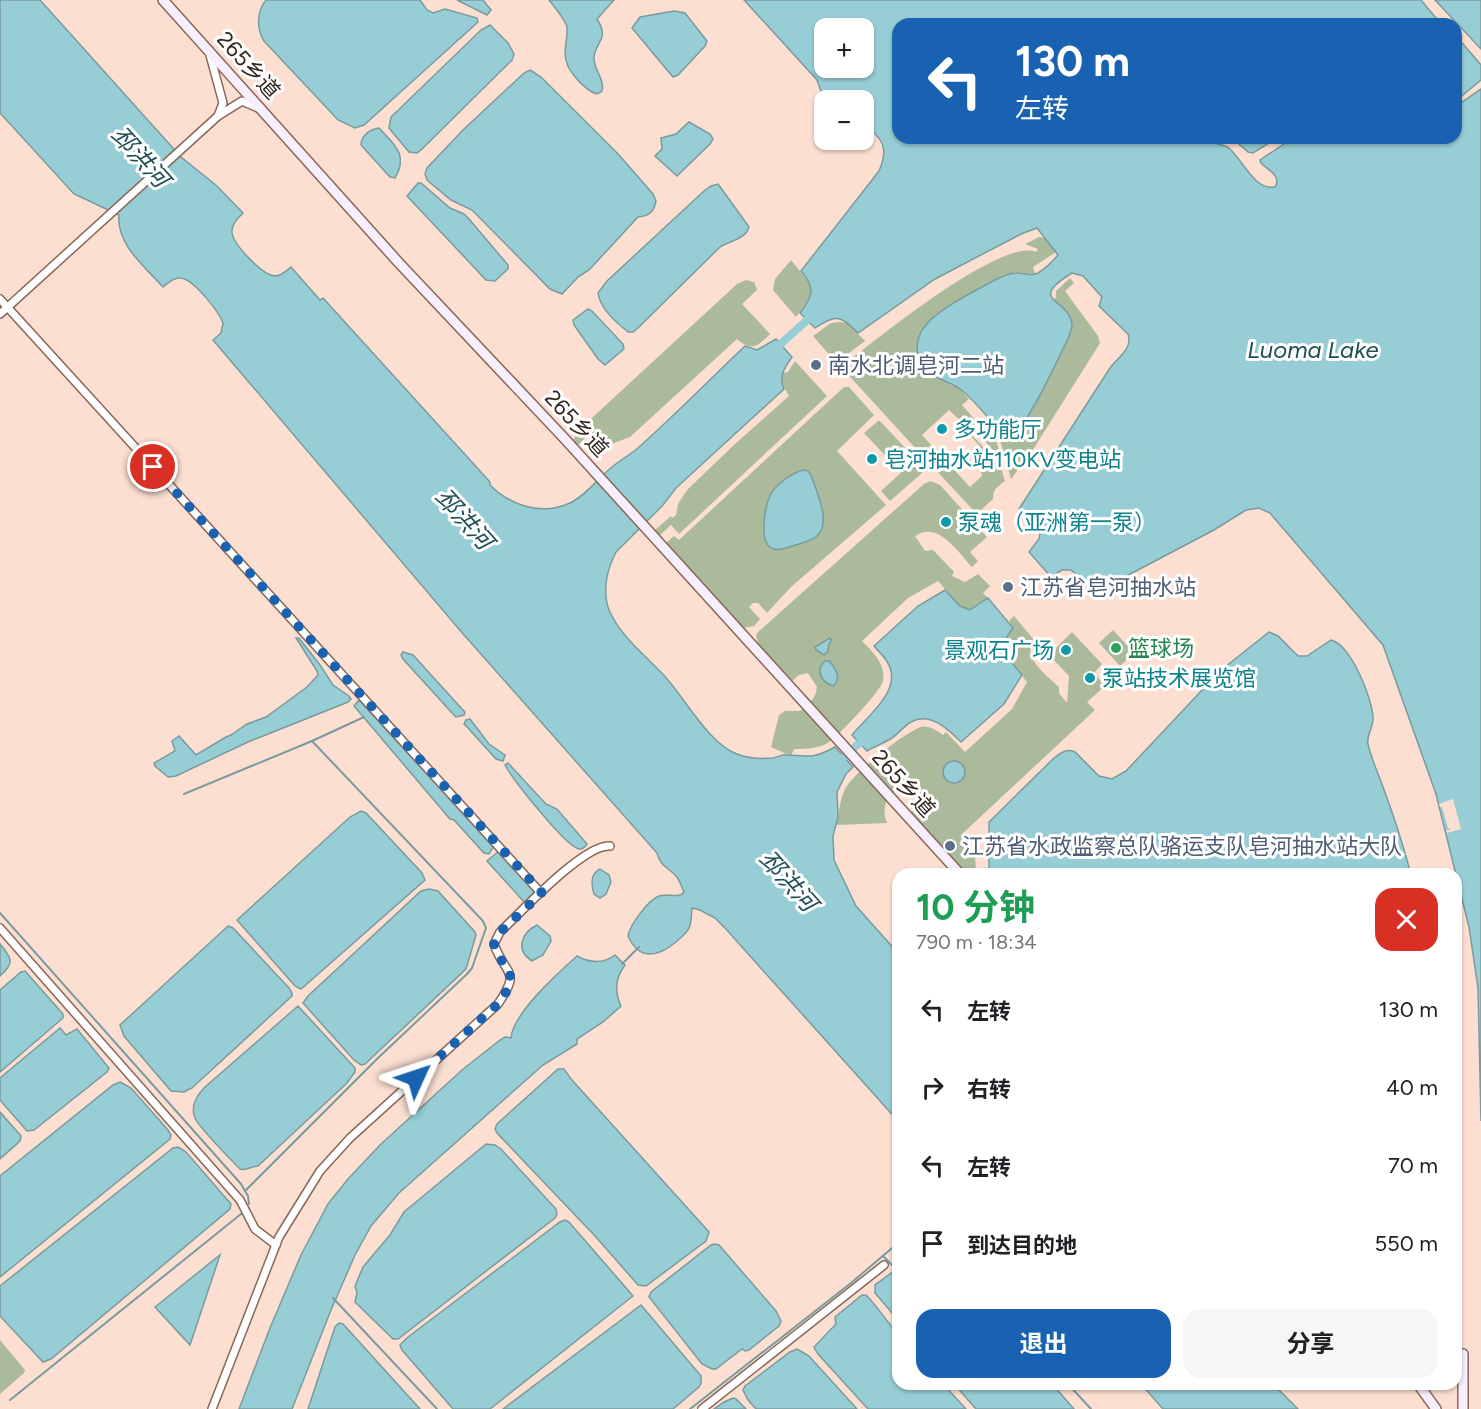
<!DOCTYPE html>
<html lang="zh">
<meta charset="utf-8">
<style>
body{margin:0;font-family:Figtree,"Noto Sans SC",sans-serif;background:#f6f6f6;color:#202124;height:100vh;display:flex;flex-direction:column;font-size:22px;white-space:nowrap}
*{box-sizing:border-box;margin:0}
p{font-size:20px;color:#757577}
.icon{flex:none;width:33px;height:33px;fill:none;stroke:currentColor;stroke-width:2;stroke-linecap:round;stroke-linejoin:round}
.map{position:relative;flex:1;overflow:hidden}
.panel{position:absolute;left:892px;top:868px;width:570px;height:522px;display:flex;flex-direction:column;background:#fff;border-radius:18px;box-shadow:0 2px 4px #0004}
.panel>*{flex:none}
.top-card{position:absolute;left:892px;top:18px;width:570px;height:126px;border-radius:18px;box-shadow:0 2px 4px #0004;background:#1962b2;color:#fff;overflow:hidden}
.tools{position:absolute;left:814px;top:18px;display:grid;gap:12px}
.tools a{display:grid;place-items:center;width:60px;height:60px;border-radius:12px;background:#fff;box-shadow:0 2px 4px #0004;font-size:30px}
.pin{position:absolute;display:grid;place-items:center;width:51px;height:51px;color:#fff;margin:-26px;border:3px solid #fff;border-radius:50%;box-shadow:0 2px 6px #0007}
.me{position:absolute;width:66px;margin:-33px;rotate:48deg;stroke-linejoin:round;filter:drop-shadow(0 0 4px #0008)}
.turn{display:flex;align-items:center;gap:21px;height:126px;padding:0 24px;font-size:27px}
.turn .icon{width:78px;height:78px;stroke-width:2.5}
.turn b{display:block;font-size:42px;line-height:51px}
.round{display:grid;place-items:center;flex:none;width:63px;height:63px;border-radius:18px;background:#f6f6f6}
.head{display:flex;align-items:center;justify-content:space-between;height:102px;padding:0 24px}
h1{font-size:36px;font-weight:700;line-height:45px;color:#1e9e55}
.primary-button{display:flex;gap:12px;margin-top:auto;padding:12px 24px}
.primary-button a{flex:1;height:69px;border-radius:18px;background:#1962b2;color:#fff;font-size:24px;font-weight:700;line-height:69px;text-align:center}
.primary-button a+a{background:#f6f6f6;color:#202124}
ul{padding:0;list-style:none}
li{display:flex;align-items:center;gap:18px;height:78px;padding:0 24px}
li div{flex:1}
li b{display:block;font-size:22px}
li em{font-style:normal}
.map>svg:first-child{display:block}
</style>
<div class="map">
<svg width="1481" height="1409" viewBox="0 0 1481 1409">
<rect width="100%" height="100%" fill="#fcdfd1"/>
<g fill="#abba9b">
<path d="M 1039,237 L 1045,238 L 1056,252 L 1033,267 L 1035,274 L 1015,272 L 995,280 L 935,315 L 945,382 L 960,389 L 969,399 L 962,405 L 977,422 L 969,429 L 949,410 L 922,435 L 940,455 L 930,464 L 841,367 C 872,343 1001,237 1036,252 L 1038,249 L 1025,244 Z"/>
<path d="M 791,260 L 811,285 L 811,297 L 796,317 L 773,290 L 775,279 Z"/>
<path d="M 1070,278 L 1074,283 L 1065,291 L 1098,336 L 1100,343 L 1034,448 L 1011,479 L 1000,440 L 1004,436 L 1011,437 L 1027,417 L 1068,339 L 1058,305 L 1054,300 L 1056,297 L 1056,291 Z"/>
<path d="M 746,280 L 754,282 L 757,290 L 742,304 L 770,334 C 757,347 752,352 737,339 L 630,437 L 609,445 L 599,446 L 589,434 L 578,445 L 573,440 L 581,428 L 737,284 Z"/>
<path d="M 840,322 L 849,324 L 865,341 L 838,361 L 833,359 L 813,336 L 831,323 Z"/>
<path d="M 795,361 L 827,396 L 679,534 L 671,525 L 659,536 L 654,531 L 671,516 L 672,518 L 676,515 L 678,504 L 687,490 L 736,443 L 789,396 L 781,382 L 782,373 L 788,372 Z"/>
<path d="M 844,387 L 849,387 L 874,415 L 837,451 L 886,505 L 791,587 L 767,613 L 758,603 L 753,603 L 749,607 L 760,619 L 754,626 L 744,628 L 666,543 L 674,536 L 679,540 Z"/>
<path d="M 878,421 L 880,421 L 909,452 L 894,465 L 864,433 Z"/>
<path d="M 981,426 L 997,443 L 1001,459 L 976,431 Z"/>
<path d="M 971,434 L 1000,465 L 1005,481 C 997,487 993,489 993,499 L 979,512 L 974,511 L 934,468 L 944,459 L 970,487 L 982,476 L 981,472 L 994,463 L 970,435 Z"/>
<path d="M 916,459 L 920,463 L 922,473 L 890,501 L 881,491 Z"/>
<path d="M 930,481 L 940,485 L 987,537 L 970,552 L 978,561 L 972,567 C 958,552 938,520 915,536 L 925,551 L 933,550 L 936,553 L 954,572 L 952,576 L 965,582 L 978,574 L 990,586 L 983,593 L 988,598 L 970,610 L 960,606 L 938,581 L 908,598 L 862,641 C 873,652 886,664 883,681 C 881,691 836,739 826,744 C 815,749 805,749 794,749 L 791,756 L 771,747 L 779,715 L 785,711 L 800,711 C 809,703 816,699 817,687 L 808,673 L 799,675 L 792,681 L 759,645 L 756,636 L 758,632 L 924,484 Z"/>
<path d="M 1014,616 L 1035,641 C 1019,655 1049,677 1059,687 L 1059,693 L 1067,703 L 1069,676 L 1049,655 L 1072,632 L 1102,664 L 1094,673 L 1105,686 L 1087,702 L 1095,710 L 961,835 L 975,852 L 976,874 L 966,874 L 911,812 L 926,804 C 906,774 876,795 887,823 L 836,825 C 839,813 840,799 845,789 C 853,773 905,732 921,727 C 929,725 936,730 943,735 L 946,732 L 965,752 L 1012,709 L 1027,682 L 1004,653 L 1004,641 L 1013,628 L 1009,621 Z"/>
<path d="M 1113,630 L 1134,653 L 1120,666 L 1099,643 Z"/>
<path d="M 0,1340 L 25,1370 L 24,1373 L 0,1394 Z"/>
</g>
<g fill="#97ced5" stroke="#799b9e" stroke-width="1.5" fill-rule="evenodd">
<path d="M 0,0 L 40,0 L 181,157 L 217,186 L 243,213 C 237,219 231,225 232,233 C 234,245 262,275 275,276 C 281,276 286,271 291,267 L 320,300 L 323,298 L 490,482 L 490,485 C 511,506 542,516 570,503 C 587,495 598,478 612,467 C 620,460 630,455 638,448 C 675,415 709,380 745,346 L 757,350 L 776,339 L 792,357 C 785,368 778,376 784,389 L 676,488 L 663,505 L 616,552 C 607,569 602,591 609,610 C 621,638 649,658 668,680 C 687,702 710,744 737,754 C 747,758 762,759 773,758 C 778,757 782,754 786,755 C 809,756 813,759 835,747 L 853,767 L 846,774 L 837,792 L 838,817 L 833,836 L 834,860 L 856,906 L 898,953 L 898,1121 L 725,928 L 715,918 L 700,910 L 692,908 C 691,914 692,922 689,928 C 687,933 680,938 676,942 C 658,957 639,961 628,936 C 630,925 648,900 659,896 C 668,893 679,899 684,892 C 682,887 680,882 677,877 C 669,868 660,866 657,853 L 464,635 L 213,340 L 221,333 L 223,323 C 219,312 193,278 180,278 C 174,277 168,283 163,287 C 145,267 116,244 119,215 L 74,194 L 0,113 Z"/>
<path d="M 266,0 L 420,0 L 427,10 L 433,13 L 445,9 L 477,18 L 478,22 L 364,125 L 355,128 L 338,120 L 264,41 C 256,29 257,11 266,0 Z"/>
<path d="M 457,0 L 483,0 L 491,10 L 487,15 Z"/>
<path d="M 549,0 L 614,0 L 597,19 C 610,40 596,40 594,57 C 593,69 605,79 602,91 L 597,94 C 586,91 568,72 566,60 C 563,50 568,38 567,27 C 566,21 553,5 549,0 Z"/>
<path d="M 744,0 L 1421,0 L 1441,24 L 898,24 L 898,138 L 1205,138 C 1213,146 1223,142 1230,149 C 1243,161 1255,191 1275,187 C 1282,176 1268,170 1261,163 L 1260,160 L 1293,138 L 1456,138 L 1457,37 L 1481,65 L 1481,80 L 1458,99 L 1462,102 L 1481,89 L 1481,1121 L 1478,988 L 1469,927 L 1436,794 L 1383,645 L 1270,513 L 1259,508 L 1246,510 L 1214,530 L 1096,592 L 1071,570 L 1062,570 L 1051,577 L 1029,552 L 1039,539 L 1040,533 L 1019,509 L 1110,368 C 1118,357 1133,349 1128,334 L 1099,306 L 1102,297 L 1083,276 L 1072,273 C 1025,302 1070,298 1072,325 C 1072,329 1069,335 1068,339 C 1055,364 1031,420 1011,437 L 1004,436 C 991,422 974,399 960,389 C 948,380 930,379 922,364 C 901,326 953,304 978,289 C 989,284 1004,273 1016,273 C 1024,272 1030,277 1038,273 C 1046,268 1053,261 1058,255 L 1037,228 L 1021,234 L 935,279 L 858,333 C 840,315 836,314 815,328 L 800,313 C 813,296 816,288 801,271 L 879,171 C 889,148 883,138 864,125 L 864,100 L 827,100 L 823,97 L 817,80 ZM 825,28 L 864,28 L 864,68 L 825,68 Z"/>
<path d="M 1435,0 L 1481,0 L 1481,49 Z"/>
<path d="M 674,11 L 685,13 L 707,41 L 705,46 L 678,75 L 673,77 L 632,28 L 640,17 Z"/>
<path d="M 490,25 L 508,43 L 514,54 L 512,60 L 421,150 L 417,153 L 409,152 L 389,128 L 391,117 L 481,30 Z"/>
<path d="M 530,70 L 541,77 L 619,155 L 653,194 L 656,201 C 654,212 649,216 638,217 L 589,270 L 578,277 L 562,294 L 550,289 L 472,210 L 451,200 L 427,180 L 425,174 L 427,168 L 463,130 L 524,73 Z"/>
<path d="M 689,122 L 710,134 L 713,139 L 710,144 L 677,176 L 655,156 L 662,149 L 661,138 L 676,134 Z"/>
<path d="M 379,128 C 394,144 409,155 395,178 L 390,177 L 361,145 C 361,135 371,129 379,128 Z"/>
<path d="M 1232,138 L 1277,138 L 1253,153 L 1248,152 Z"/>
<path d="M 418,183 L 421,183 L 450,208 L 464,214 L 469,219 L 508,265 L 508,269 L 495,281 L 486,280 L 407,196 Z"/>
<path d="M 718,184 L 749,227 C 745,240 731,240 720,247 L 638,328 L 633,332 L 628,332 C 617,323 600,309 598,293 L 607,281 L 704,191 L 711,186 Z"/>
<path d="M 588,309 L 592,311 L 623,344 L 624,349 L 605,365 L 598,359 L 574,325 L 573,320 Z"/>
<path d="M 804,470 L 808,471 L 811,475 C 816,491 832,522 817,536 C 812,541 803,542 796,545 C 787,547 778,553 770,547 C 759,539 765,505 771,494 C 776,484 793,472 804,470 Z"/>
<path d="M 945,590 L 960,606 L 970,610 L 988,598 L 1013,628 L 1004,641 L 1004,653 L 1022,675 L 1004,704 L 961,742 C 949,730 930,711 911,722 C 904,726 899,733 892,738 C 884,743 875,746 867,751 L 852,735 C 868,715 906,688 886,660 C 883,655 878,651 874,646 L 918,606 Z"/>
<path d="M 1269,632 L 1278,636 L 1298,656 L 1307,656 L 1331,640 C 1351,645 1372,698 1373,717 C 1374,727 1366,735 1368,744 C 1371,758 1378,773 1383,787 C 1394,816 1403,845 1411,874 L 989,874 L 989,822 L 1054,758 C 1061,753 1066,748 1075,752 L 1099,776 L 1112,779 L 1126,771 L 1220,671 Z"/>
<path d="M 296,638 L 299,638 L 320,665 L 333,685 L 349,696 L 351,699 L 348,702 L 248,742 L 176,776 L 168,777 L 155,766 L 154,763 L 175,751 L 172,741 L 179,736 L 196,755 L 226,737 L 231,735 L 247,724 L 266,717 L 307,687 L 318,675 L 317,671 Z"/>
<path d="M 830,638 L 832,640 L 829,644 L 828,651 L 824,655 L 816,650 L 815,647 Z"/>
<path d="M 403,652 L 413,655 L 462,709 L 465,712 L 464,715 L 456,717 L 453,714 L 403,659 L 401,655 Z"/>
<path d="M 825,661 L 829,661 C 836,669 842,678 833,686 C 821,682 815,670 825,661 Z"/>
<path d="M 359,700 L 494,846 L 489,854 L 484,853 L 454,820 L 450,819 L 354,706 Z"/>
<path d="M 470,719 L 489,744 L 505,755 L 503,761 L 496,759 L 468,728 L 464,724 L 466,720 Z"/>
<circle cx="954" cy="772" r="11"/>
<path d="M 508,763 L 546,804 L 557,809 L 587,844 C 585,847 583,849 580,849 C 568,850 512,778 505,765 Z"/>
<path d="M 361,811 L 366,813 L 422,873 L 425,880 L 301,989 L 295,986 L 237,920 L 350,817 Z"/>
<path d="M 499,851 L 535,891 L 536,894 L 525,903 L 487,861 Z"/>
<path d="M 600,869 L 609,875 L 611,882 L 606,894 L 600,898 L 594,894 C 591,884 590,874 600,869 Z"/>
<path d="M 429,889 L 438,891 L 475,932 L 476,935 L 466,969 L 365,1064 L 361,1065 L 354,1060 L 303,1003 L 308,996 L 421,891 Z"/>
<path d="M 537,925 L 550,936 L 551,941 L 543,955 L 532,961 C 515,950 521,933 537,925 Z"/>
<path d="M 228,926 L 233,928 L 289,988 L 292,993 L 292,996 L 192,1088 L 184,1092 L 171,1091 L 124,1036 L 120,1025 Z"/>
<path d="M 0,944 C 12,958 15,963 0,976 Z"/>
<path d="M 615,955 L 625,965 C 615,978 614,991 621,1006 L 603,1022 L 577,1039 L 577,1044 L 543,1065 L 399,1193 L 371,1226 L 355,1255 L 331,1310 L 292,1409 L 239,1409 L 270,1328 L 301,1255 L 328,1204 L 348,1179 L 380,1145 L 462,1070 L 500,1040 L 505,1037 L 511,1038 C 513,1013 559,972 577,956 C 590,963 603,964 615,955 Z"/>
<path d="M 25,971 L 63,1014 L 63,1018 L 0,1072 L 0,990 L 21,972 Z"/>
<path d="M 298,1006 L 355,1068 L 355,1072 L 347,1083 L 258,1166 C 252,1166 246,1171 240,1169 C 232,1161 198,1126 195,1118 C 190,1106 197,1095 205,1087 Z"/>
<path d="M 60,1028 L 66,1035 L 77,1029 L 109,1068 L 107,1072 L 34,1130 L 27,1131 L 0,1100 L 0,1078 Z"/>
<path d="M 558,1069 L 564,1069 L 571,1079 L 709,1232 L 706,1241 L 646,1286 L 638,1285 L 595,1236 L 497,1133 L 495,1129 L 497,1124 Z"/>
<path d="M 120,1082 L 131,1088 L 168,1130 L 171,1135 L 170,1139 L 0,1277 L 0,1176 L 113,1085 Z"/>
<path d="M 0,1112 L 21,1136 L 20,1141 L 0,1159 Z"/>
<path d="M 486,1144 L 495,1145 L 501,1149 L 556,1209 L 557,1214 L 555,1218 L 398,1339 L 393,1339 L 355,1302 L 357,1293 L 355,1286 L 363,1267 L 390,1235 L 404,1212 Z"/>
<path d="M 178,1147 L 186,1152 L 231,1204 L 230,1209 L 51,1359 L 43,1362 L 0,1316 L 0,1286 L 173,1148 Z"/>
<path d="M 565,1220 L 569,1222 L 633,1296 L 490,1409 L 453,1409 L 402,1350 L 400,1345 L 408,1337 L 560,1222 Z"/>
<path d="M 715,1244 L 719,1245 L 776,1311 L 781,1321 L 779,1326 L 749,1350 L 745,1351 L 742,1349 L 716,1369 L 712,1369 L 702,1364 L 649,1297 L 651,1292 L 711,1245 Z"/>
<path d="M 220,1255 L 190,1345 L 155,1307 Z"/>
<path d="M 898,1268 L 898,1320 L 875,1293 L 875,1285 Z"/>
<path d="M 862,1295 L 866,1295 C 878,1307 887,1322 898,1334 L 898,1384 L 944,1385 L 966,1409 L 868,1409 L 818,1354 L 814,1347 L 836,1324 L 835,1317 Z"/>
<path d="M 641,1305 L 701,1376 L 701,1383 L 699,1387 L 673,1409 L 503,1409 Z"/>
<path d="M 339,1323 L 343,1324 L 420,1409 L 308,1409 L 335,1327 Z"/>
<path d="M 797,1349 L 809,1356 L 857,1409 L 756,1409 L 748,1400 L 743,1390 L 745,1386 L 790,1352 Z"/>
<path d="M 955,1385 L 1053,1385 L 1074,1409 L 976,1409 Z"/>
<path d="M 1142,1385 L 1274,1385 L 1298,1409 L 1163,1409 Z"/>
<path d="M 733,1398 L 736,1399 L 746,1409 L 714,1409 L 724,1402 Z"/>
</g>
<path fill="#fcdfd1" d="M 1453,799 L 1461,829 L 1447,833 L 1446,831 L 1451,829 L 1448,828 L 1442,807 L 1440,807 L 1439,804 Z"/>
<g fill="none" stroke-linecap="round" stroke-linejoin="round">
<g stroke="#799b9e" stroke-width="2">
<path d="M 184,794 L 312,741 L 364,717"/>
<path d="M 0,913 L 241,1184 L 248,1196 L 249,1204"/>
<path d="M 622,964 L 639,947"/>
<path d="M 245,1191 L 378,1058 L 467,974 L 472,968 L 486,928 L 483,921 L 312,741"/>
<path d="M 883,1256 L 892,1265 L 898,1261"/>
<path d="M 333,1298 L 437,1409"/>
<path d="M 1068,1384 L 1091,1409"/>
<path d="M 10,1400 L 241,1214"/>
<path d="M 690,1409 L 851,1283 L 898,1243"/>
</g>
<g stroke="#97ced5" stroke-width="8">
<path d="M 775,349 L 815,313"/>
<path d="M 836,764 L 865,738"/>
</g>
<g stroke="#876758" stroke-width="10">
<g id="street">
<path d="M 210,55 L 223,103 L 218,116"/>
<path d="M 0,299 L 541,893"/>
<path d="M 0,314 L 218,116 L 242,101 L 258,108"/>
<path d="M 0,928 L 240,1200 L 255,1229 L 276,1245"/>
<path d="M 212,1409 L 279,1237 L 320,1171 L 350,1138 L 498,1004 C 522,969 505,976 494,944 L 500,932 C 520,913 585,843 610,846"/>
<path d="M 702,1409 L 884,1265"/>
</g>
</g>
<g stroke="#876758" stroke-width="12">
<g id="secondary">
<path d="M 163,0 L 399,263 L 564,438 L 960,874"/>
<path d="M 1418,1384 L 1436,1409"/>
<path d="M 1463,1409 L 1463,1354"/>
</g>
</g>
<use href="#street" stroke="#fff" stroke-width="7"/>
<use href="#secondary" stroke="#f8effe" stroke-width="9"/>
</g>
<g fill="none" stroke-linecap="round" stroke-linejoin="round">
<path stroke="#1962b2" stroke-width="10" stroke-dasharray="0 18" d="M 153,467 L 542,893 L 500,932 L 494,944 L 497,954 L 510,972 L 510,986 L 498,1004 L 416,1078"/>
</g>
<g fill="#5c6f8a" stroke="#fff" stroke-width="2">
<circle cx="816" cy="365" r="6"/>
<circle cx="1008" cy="587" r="6"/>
<circle cx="950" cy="846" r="6"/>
</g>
<g fill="#0f9aa8" stroke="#fff" stroke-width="2">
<circle cx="942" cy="429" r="6"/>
<circle cx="872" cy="459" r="6"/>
<circle cx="946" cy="522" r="6"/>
<circle cx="1066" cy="650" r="6"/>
<circle cx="1090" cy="678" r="6"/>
</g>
<circle fill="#2e9e5b" stroke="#fff" stroke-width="2" cx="1116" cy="648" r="6"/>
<g text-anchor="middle" stroke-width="6" stroke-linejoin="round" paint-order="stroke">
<g font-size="22" fill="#32251e" stroke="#fff">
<text transform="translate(249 65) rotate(48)" y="8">265乡道</text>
<text transform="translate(577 423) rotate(47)" y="8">265乡道</text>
<text transform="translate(904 783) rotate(48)" y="8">265乡道</text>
</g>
<g font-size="22" fill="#4e5e75" stroke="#fff" text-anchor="start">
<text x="828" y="373">南水北调皂河二站</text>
<text x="1020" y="595">江苏省皂河抽水站</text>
<text x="962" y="854">江苏省水政监察总队骆运支队皂河抽水站大队</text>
</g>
<g font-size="22" fill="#0d838f" stroke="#fff" text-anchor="start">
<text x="954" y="437">多功能厅</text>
<text x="884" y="467">皂河抽水站110KV变电站</text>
<text x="958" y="530">泵魂（亚洲第一泵）</text>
<text x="1054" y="658" text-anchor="end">景观石广场</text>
<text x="1102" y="686">泵站技术展览馆</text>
</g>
<g font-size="22" fill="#27864d" stroke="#fff" text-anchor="start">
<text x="1128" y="656">篮球场</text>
</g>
<g font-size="24" font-style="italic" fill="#1e4f54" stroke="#fff">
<text transform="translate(140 157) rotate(48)" y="8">邳洪河</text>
<text x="1313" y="358">Luoma Lake</text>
<text transform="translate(464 519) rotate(48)" y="8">邳洪河</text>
<text transform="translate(788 881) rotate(48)" y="8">邳洪河</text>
</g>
</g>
</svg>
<div class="tools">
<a>+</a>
<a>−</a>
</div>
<div class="pin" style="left:153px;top:467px;background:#d93025"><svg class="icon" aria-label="arrive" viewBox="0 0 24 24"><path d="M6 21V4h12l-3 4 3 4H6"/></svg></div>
<svg class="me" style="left:416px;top:1078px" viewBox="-20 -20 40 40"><path d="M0-17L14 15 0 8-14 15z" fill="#1962b2" stroke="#fff" stroke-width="4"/></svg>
<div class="top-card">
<div class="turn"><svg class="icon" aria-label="left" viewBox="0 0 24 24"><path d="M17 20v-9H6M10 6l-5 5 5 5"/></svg><div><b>130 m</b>左转</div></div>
</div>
<section class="panel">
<div class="head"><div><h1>10 分钟</h1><p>790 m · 18:34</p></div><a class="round" style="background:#d93025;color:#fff"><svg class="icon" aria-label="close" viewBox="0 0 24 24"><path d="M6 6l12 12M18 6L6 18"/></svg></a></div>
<ul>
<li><svg class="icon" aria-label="left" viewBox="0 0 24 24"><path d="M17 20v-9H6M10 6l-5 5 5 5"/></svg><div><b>左转</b></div><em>130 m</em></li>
<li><svg class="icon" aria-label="right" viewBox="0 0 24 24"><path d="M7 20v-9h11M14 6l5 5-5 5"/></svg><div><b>右转</b></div><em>40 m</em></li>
<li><svg class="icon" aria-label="left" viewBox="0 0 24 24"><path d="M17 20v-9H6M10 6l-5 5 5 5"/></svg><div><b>左转</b></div><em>70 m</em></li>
<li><svg class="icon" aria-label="arrive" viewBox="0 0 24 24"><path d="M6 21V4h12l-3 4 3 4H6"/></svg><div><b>到达目的地</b></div><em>550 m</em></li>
</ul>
<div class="primary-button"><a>退出</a><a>分享</a></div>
</section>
</div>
